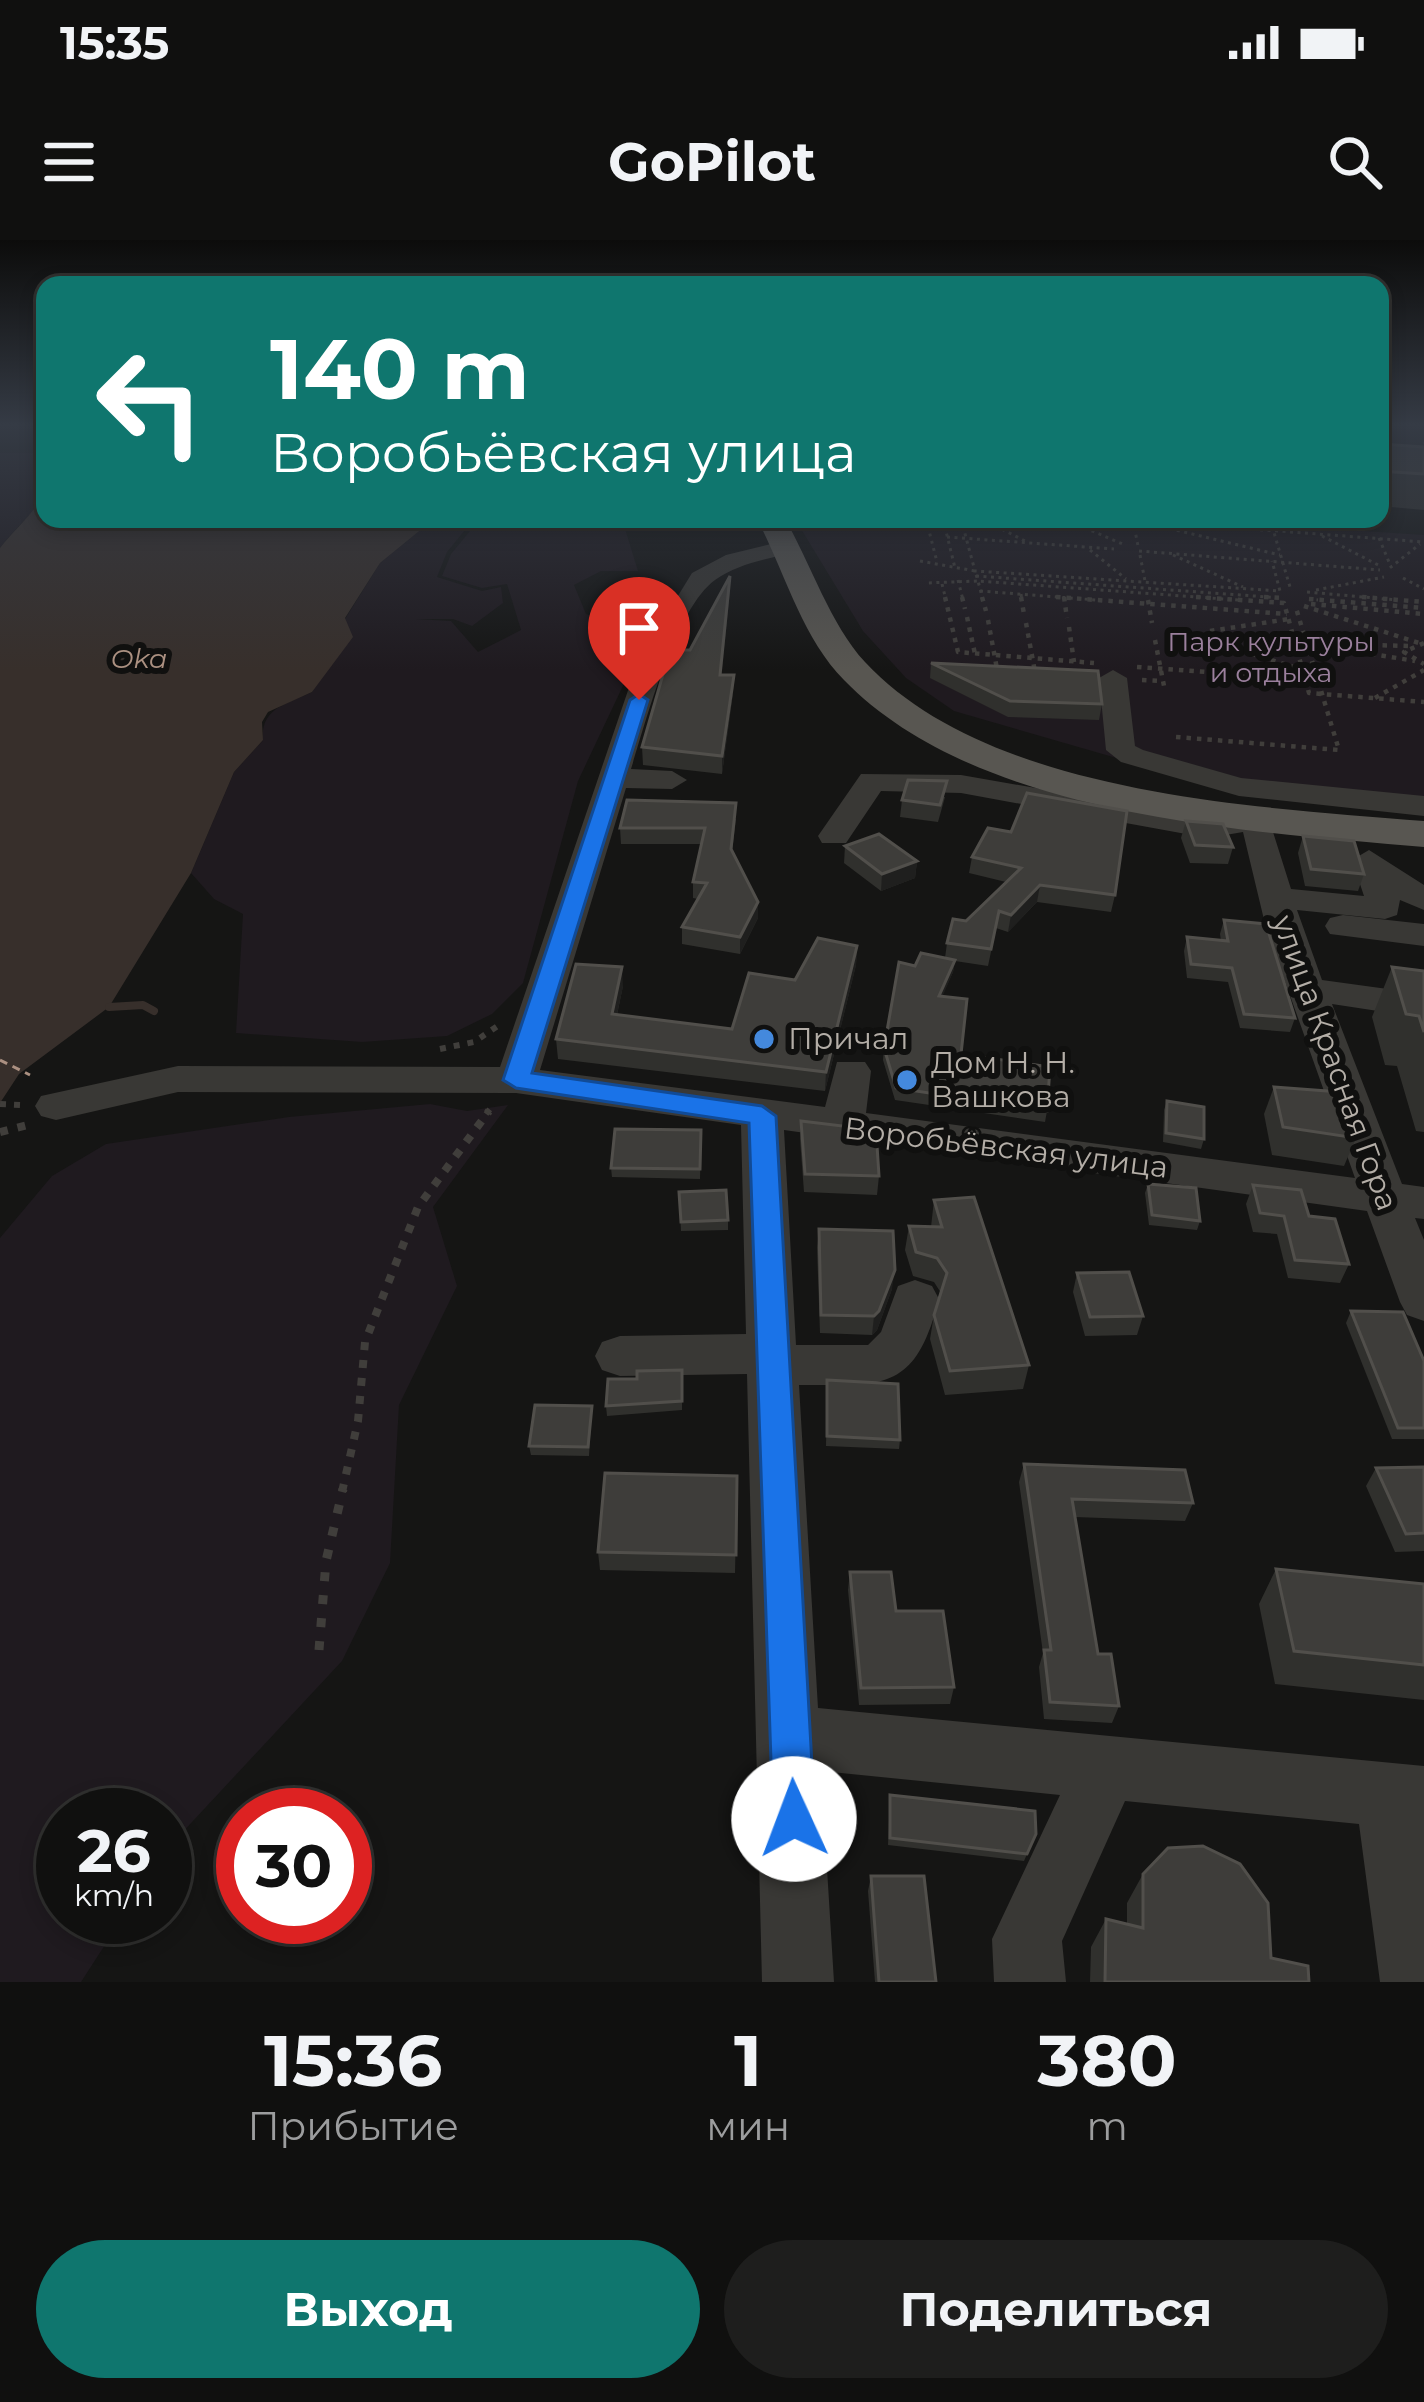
<!DOCTYPE html>
<html lang="ru">
<meta charset="utf-8">
<style>
body{margin:0;font-family:Montserrat,sans-serif;background:#1e1e1d;color:#f1f3f6;height:100vh;display:flex;flex-direction:column;font-size:45px;white-space:nowrap}
*{box-sizing:border-box;margin:0}
p{font-size:39px;color:#9c9d9e}
.icon{flex:none;width:66px;height:66px;fill:none;stroke:currentColor;stroke-width:2;stroke-linecap:round;stroke-linejoin:round}
.map{position:relative;height:1742px;overflow:hidden}
.sheet{display:flex;flex-direction:column;background:#10100f;flex:1}
.sheet>*{flex:none}
.banner{position:absolute;left:36px;top:36px;width:1353px;height:252px;border-radius:24px;box-shadow:0 6px 18px #0003,0 0 0 3px #30302f;background:#0f766e;color:#fff;overflow:hidden}
.speed{position:absolute;left:36px;top:1548px;display:flex;gap:24px;font-size:60px;font-weight:700;text-align:center}
.speed>*{display:grid;place-content:center;width:156px;height:156px;border-radius:50%;background:#10100f;box-shadow:0 6px 18px #0003,0 0 0 3px #30302f;line-height:1}
.speed small{font-size:30px;font-weight:400}
.speed .limit{border:18px solid #d22;background:#fff;color:#111}
.pin{position:absolute;display:grid;place-items:center;width:102px;height:102px;color:#fff;margin:-123px -51px;border-radius:50% 50% 50% 0;rotate:-45deg;box-shadow:0 0 12px #0007}
.pin .icon{rotate:45deg}
.me{position:absolute;width:132px;margin:-66px;rotate:358deg;stroke-linejoin:round;filter:drop-shadow(0 0 9px #0008)}
.turn{display:flex;align-items:center;gap:42px;height:252px;padding:0 36px;font-size:54px}
.turn .icon{width:156px;height:156px;stroke-width:2.5}
.turn b{display:block;font-size:84px;line-height:102px}
.eta{display:flex;justify-content:space-evenly;align-items:center;height:204px;text-align:center}
.eta b{font-size:72px;font-weight:700;line-height:84px}
.cta{display:flex;gap:24px;margin-top:auto;padding:24px 36px}
.cta a{flex:1;height:138px;border-radius:72px;background:#0f766e;color:#fff;font-size:48px;font-weight:700;line-height:138px;text-align:center}
.cta a+a{background:#1e1e1d;color:#f1f3f6}
.status{display:flex;justify-content:space-between;align-items:center;height:84px;padding:0 60px;background:#10100f;direction:ltr}
.status svg{height:33px;fill:currentColor}
header{display:flex;justify-content:space-between;align-items:center;height:156px;padding:0 36px;background:#10100f;font-size:54px;font-weight:700}
.map>svg:first-child{display:block}
</style>
<div class="status"><b>15:35</b><svg viewBox="0 0 49 12"><path d="M0 12V9h3v3zM5 12V6h3v6zM10 12V3h3v9zM15 12V0h3v12zM26 1h20v11H26zM47 4h2v5h-2z"/></svg></div>
<header><svg class="icon" aria-label="menu" viewBox="0 0 24 24"><path d="M4 6h16M4 12h16M4 18h16"/></svg>GoPilot<svg class="icon" aria-label="search" viewBox="0 0 24 24"><circle cx="10" cy="10" r="6"/><path d="M15 15l6 6"/></svg></header>
<div class="map">
<svg width="1424" height="1742" viewBox="0 0 1424 1742">
<rect width="100%" height="100%" fill="#151514"/>
<g fill="#1f1a1f">
<path d="M 0,213 L 45,213 C 45,275 33,265 0,308 Z"/>
<path d="M 434,279 L 474,279 L 447,312 L 437,337 L 482,351 L 501,347 L 503,363 L 472,386 L 453,379 L 416,379 L 451,381 L 478,412 L 521,390 L 507,344 L 482,348 L 442,336 L 451,314 L 480,279 L 622,279 L 638,331 L 601,331 L 574,345 L 586,374 L 646,397 L 578,541 L 523,743 L 492,774 L 447,796 L 362,802 L 236,793 L 243,674 L 214,659 L 191,633 L 234,532 L 263,500 C 260,468 287,464 312,452 L 345,379 L 380,323 Z"/>
<path d="M 795,279 L 1359,279 L 1364,291 L 1424,295 L 1424,573 L 1241,554 L 954,471 L 906,438 L 863,391 Z"/>
<path d="M 430,864 L 467,871 L 508,865 L 433,967 L 457,1046 L 399,1165 L 390,1323 L 342,1421 L 165,1611 L 165,1575 L 63,1575 L 63,1677 L 123,1677 L 81,1742 L 0,1742 L 0,998 L 52,936 L 106,904 L 289,877 Z"/>
</g>
<path fill="#372f2b" d="M 45,250 L 45,279 L 434,279 L 380,323 L 345,378 L 353,397 L 312,452 L 268,472 L 262,482 L 263,500 L 234,532 L 191,633 L 109,767 L 19,834 L 0,863 L 0,308 C 17,286 34,275 45,250 Z"/>
<g fill="none" stroke-linecap="round" stroke-linejoin="round">
<path stroke="#372f2b" stroke-width="8" d="M 109,767 L 143,765 L 154,771"/>
<path stroke="#ab9081" stroke-width="3" stroke-dasharray="8 6" stroke-linecap="butt" d="M 0,820 L 30,835"/>
<g stroke="#403e3b" stroke-width="3" stroke-dasharray="3 4.5" stroke-linecap="butt">
<path d="M 1411,212 L 1424,203"/>
<path d="M 926,279 L 937,322"/>
<path d="M 943,279 L 955,328"/>
<path d="M 961,279 L 975,331 L 1280,351 L 1272,321"/>
<path d="M 982,279 L 1025,301"/>
<path d="M 1064,279 L 1125,305"/>
<path d="M 1118,279 L 1424,302"/>
<path d="M 1270,279 L 1290,347"/>
<path d="M 1133,280 L 1138,306"/>
<path d="M 1155,285 L 1280,315"/>
<path d="M 1322,296 L 1382,327"/>
<path d="M 947,297 L 1114,309"/>
<path d="M 1379,298 L 1391,327 L 1420,304"/>
<path d="M 1090,310 L 1126,339"/>
<path d="M 1139,311 L 1380,330"/>
<path d="M 1140,315 L 1145,341"/>
<path d="M 1173,315 L 1243,347"/>
<path d="M 920,321 L 975,331 L 978,341 L 926,343"/>
<path d="M 976,336 L 1282,358"/>
<path d="M 1403,338 L 1424,349"/>
<path d="M 958,340 L 963,360"/>
<path d="M 942,344 L 946,360"/>
<path d="M 1316,350 L 1384,337"/>
<path d="M 980,351 L 1096,360"/>
<path d="M 1307,352 L 1397,360"/>
<path d="M 1021,354 L 1022,360"/>
<path d="M 1309,359 L 1318,360"/>
<path d="M 983,360 L 978,341 L 1238,360"/>
</g>
<g stroke="#403e3b" stroke-width="4.5" stroke-dasharray="4.5 6" stroke-linecap="butt">
<path d="M 945,357 L 958,412 L 1094,423"/>
<path d="M 962,357 L 965,369"/>
<path d="M 982,357 L 986,371"/>
<path d="M 1021,357 L 1024,374"/>
<path d="M 1056,357 L 1287,374"/>
<path d="M 1064,357 L 1067,378"/>
<path d="M 1196,357 L 1284,363 L 1309,453 L 1424,462"/>
<path d="M 1264,357 L 1282,358"/>
<path d="M 1362,357 L 1424,362"/>
<path d="M 1309,359 L 1424,368"/>
<path d="M 1148,360 L 1152,383"/>
<path d="M 1311,364 L 1424,374"/>
<path d="M 1304,366 L 1419,403"/>
<path d="M 967,377 L 975,414"/>
<path d="M 988,380 L 997,429"/>
<path d="M 1026,383 L 1035,432"/>
<path d="M 1069,387 L 1074,422"/>
<path d="M 1210,391 L 1289,379"/>
<path d="M 1213,396 L 1296,403"/>
<path d="M 1155,400 L 1165,451"/>
<path d="M 1211,401 L 1303,430"/>
<path d="M 1424,403 L 1404,412 L 1424,424"/>
<path d="M 1408,406 L 1306,403 L 1415,421"/>
<path d="M 1137,427 L 1305,439"/>
<path d="M 1142,440 L 1163,441"/>
<path d="M 1375,458 L 1424,430"/>
<path d="M 1176,497 L 1339,510 L 1296,368"/>
</g>
<g stroke="#403e3b" stroke-width="6" stroke-dasharray="6 8" stroke-linecap="butt">
<path d="M 440,809 L 474,802 L 499,785"/>
<path d="M 0,864 L 22,865"/>
<path d="M 486,874 L 490,869"/>
</g>
<g stroke="#403e3b" stroke-width="8" stroke-dasharray="8 10" stroke-linecap="butt">
<path d="M 0,892 L 28,885"/>
<path d="M 342,1252 L 358,1181 L 365,1102 L 418,967 L 489,871"/>
</g>
<path stroke="#403e3b" stroke-width="9" stroke-dasharray="9 14" stroke-linecap="butt" d="M 319,1410 L 326,1321 L 343,1249"/>
<g fill="#393835" fill-rule="evenodd">
<path d="M 787,300 L 799,307 L 795,312 C 768,319 739,323 715,340 C 675,369 646,482 631,529 L 672,531 L 687,540 L 672,549 L 626,548 L 540,830 L 825,867 L 837,822 L 865,822 L 871,831 L 866,873 L 1355,938 L 1266,688 L 1243,592 L 1208,598 L 961,553 L 881,551 L 846,603 L 822,603 L 818,596 L 861,534 L 961,535 L 1208,578 L 1267,573 L 1291,649 L 1364,656 L 1352,620 L 1369,610 L 1424,645 L 1424,670 L 1400,660 L 1397,675 L 1385,679 L 1297,670 L 1322,740 L 1424,754 L 1424,778 L 1332,764 L 1402,944 L 1424,947 L 1424,979 L 1415,978 L 1424,1000 L 1424,1081 L 1407,1075 L 1400,1062 L 1367,971 L 784,890 L 796,1105 L 868,1105 L 881,1092 L 898,1046 L 915,1040 L 932,1046 L 939,1059 C 915,1152 885,1145 799,1145 L 818,1468 L 1424,1526 L 1424,1742 L 1380,1742 L 1359,1584 L 1125,1561 L 1062,1701 L 1066,1742 L 994,1742 L 992,1699 L 1060,1555 L 821,1531 L 834,1742 L 762,1742 L 747,1134 L 620,1136 L 602,1130 L 595,1116 L 602,1102 L 620,1096 L 746,1094 L 741,885 L 516,853 L 178,852 L 56,880 L 41,876 L 35,866 L 41,856 L 178,826 L 500,827 L 638,421 L 692,333 L 726,315 Z"/>
<path d="M 1113,430 L 1127,438 L 1135,506 L 1143,510 L 1241,538 L 1424,556 L 1424,576 L 1239,556 L 1121,522 L 1106,510 L 1099,438 Z"/>
<path d="M 1343,675 L 1424,684 L 1424,706 L 1330,694 L 1325,686 L 1330,678 Z"/>
</g>
<path fill="#585651" fill-rule="evenodd" d="M 757,279 L 785,279 C 811,324 830,384 865,422 C 989,555 1254,567 1424,581 L 1424,607 C 1244,591 977,577 844,440 C 802,398 784,330 757,279 Z"/>
</g>
<g fill="#30302d">
<path d="M 1380,204 L 1424,207 L 1424,270 L 1380,266 Z"/>
<path d="M 1274,279 L 1306,279 L 1304,285 L 1275,283 Z"/>
<path d="M 730,336 L 721,435 L 734,435 L 733,453 L 722,534 L 643,525 L 642,507 Z"/>
<path d="M 931,423 L 1102,464 L 1099,480 L 1008,477 L 930,438 Z"/>
<path d="M 945,557 L 938,582 L 900,577 L 902,560 Z"/>
<path d="M 736,579 L 732,612 L 758,662 L 758,678 L 740,714 L 682,704 L 682,687 L 698,659 L 693,658 L 693,642 L 701,604 L 621,604 L 620,588 Z"/>
<path d="M 1186,581 L 1233,607 L 1228,624 L 1190,623 L 1181,598 Z"/>
<path d="M 988,588 L 1115,655 L 1111,672 L 1037,662 L 1008,692 L 996,688 L 988,726 L 955,721 L 953,732 L 942,756 L 961,814 L 1047,871 L 1045,882 L 895,860 L 883,820 L 884,808 L 915,726 L 945,718 L 947,703 L 1006,642 L 969,633 L 972,617 Z"/>
<path d="M 1303,596 L 1364,634 L 1358,651 L 1305,646 L 1298,613 Z"/>
<path d="M 845,606 L 917,621 L 915,638 L 881,651 L 844,623 Z"/>
<path d="M 1224,680 L 1295,778 L 1290,792 L 1240,788 L 1228,742 L 1187,738 L 1184,711 L 1187,697 L 1221,701 L 1220,694 Z"/>
<path d="M 857,706 L 856,725 L 825,851 L 558,819 L 556,799 L 623,746 L 617,775 L 732,789 L 795,740 Z"/>
<path d="M 1392,727 L 1424,731 L 1424,892 L 1416,891 L 1397,826 L 1385,825 L 1372,777 Z"/>
<path d="M 1274,847 L 1356,898 L 1344,926 L 1272,915 L 1264,874 Z"/>
<path d="M 1167,861 L 1204,899 L 1201,909 L 1163,902 L 1164,870 Z"/>
<path d="M 801,881 L 879,936 L 877,955 L 804,952 L 800,899 Z"/>
<path d="M 701,890 L 700,939 L 612,937 L 611,928 Z"/>
<path d="M 1148,944 L 1200,981 L 1197,990 L 1149,985 L 1145,953 Z"/>
<path d="M 1253,945 L 1309,976 L 1349,1024 L 1340,1043 L 1288,1038 L 1277,994 L 1253,992 L 1246,964 Z"/>
<path d="M 679,952 L 728,980 L 728,990 L 681,991 Z"/>
<path d="M 934,960 L 1029,1125 L 1023,1149 L 945,1155 L 930,1099 L 934,1075 L 941,1053 L 934,1042 L 913,1036 L 905,1010 L 909,986 L 931,987 Z"/>
<path d="M 819,989 L 892,1049 L 877,1090 L 872,1095 L 820,1093 L 817,1008 Z"/>
<path d="M 1077,1033 L 1143,1076 L 1137,1095 L 1085,1096 L 1073,1052 Z"/>
<path d="M 1351,1071 L 1424,1121 L 1424,1199 L 1392,1199 L 1346,1083 Z"/>
<path d="M 682,1130 L 682,1170 L 607,1176 L 606,1166 L 637,1139 Z"/>
<path d="M 827,1150 L 900,1200 L 899,1209 L 826,1206 Z"/>
<path d="M 592,1166 L 589,1216 L 531,1215 L 529,1206 Z"/>
<path d="M 1024,1224 L 1193,1263 L 1185,1281 L 1075,1277 L 1098,1414 L 1119,1466 L 1112,1483 L 1044,1479 L 1039,1427 L 1043,1413 L 1019,1242 Z"/>
<path d="M 1424,1227 L 1424,1311 L 1395,1312 L 1366,1246 L 1376,1228 Z"/>
<path d="M 737,1236 L 735,1333 L 600,1330 L 598,1312 Z"/>
<path d="M 1276,1329 L 1424,1344 L 1424,1460 L 1275,1444 L 1259,1364 Z"/>
<path d="M 850,1332 L 896,1371 L 954,1447 L 950,1464 L 859,1465 L 848,1350 Z"/>
<path d="M 890,1555 L 1036,1594 L 1024,1621 L 888,1605 Z"/>
<path d="M 1143,1634 L 1271,1718 L 1309,1742 L 1090,1742 L 1091,1707 L 1106,1679 L 1127,1684 L 1127,1663 Z"/>
<path d="M 871,1636 L 936,1742 L 875,1742 L 868,1651 Z"/>
</g>
<g fill="#1f1f1e">
<path d="M 730,336 L 730,352 L 720,452 L 720,435 Z"/>
<path d="M 734,435 L 733,453 L 722,534 L 722,516 Z"/>
<path d="M 917,621 L 915,638 L 881,651 L 882,634 Z"/>
<path d="M 1040,645 L 1037,662 L 1008,692 L 1011,675 Z"/>
<path d="M 758,662 L 758,678 L 740,714 L 740,697 Z"/>
<path d="M 857,706 L 856,725 L 825,851 L 826,832 Z"/>
<path d="M 955,720 L 953,732 L 938,767 L 939,756 Z"/>
<path d="M 622,727 L 623,746 L 613,793 L 612,774 Z"/>
<path d="M 895,1030 L 892,1049 L 877,1090 L 872,1095 L 874,1076 Z"/>
</g>
<g fill="#3e3d3a" stroke="#514f4b" stroke-width="3">
<path d="M 1380,204 L 1424,207 L 1424,234 L 1380,231 Z"/>
<path d="M 730,336 L 720,435 L 734,435 L 722,516 L 642,507 L 670,410 L 690,410 Z"/>
<path d="M 931,423 L 1098,431 L 1102,464 L 1010,461 Z"/>
<path d="M 908,540 L 947,541 L 940,565 L 902,560 Z"/>
<path d="M 1027,553 L 1127,571 L 1115,655 L 1040,645 L 1011,675 L 999,671 L 991,709 L 947,703 L 953,679 L 966,681 L 1021,628 L 972,617 L 988,588 L 1011,592 Z"/>
<path d="M 627,560 L 736,563 L 731,609 L 758,662 L 740,697 L 682,687 L 707,643 L 693,642 L 705,588 L 620,588 Z"/>
<path d="M 1186,581 L 1223,584 L 1233,607 L 1195,605 Z"/>
<path d="M 879,594 L 917,621 L 882,634 L 845,606 Z"/>
<path d="M 1303,596 L 1354,601 L 1364,634 L 1311,629 Z"/>
<path d="M 1224,680 L 1266,684 L 1295,778 L 1244,774 L 1232,728 L 1191,724 L 1187,697 L 1228,701 Z"/>
<path d="M 818,698 L 857,706 L 826,832 L 556,799 L 576,724 L 622,727 L 612,774 L 732,789 L 749,733 L 795,740 Z"/>
<path d="M 921,713 L 955,720 L 939,756 L 967,759 L 961,814 L 1050,827 L 1047,871 L 896,848 L 884,808 L 899,722 L 915,726 Z"/>
<path d="M 1392,727 L 1424,731 L 1424,792 L 1419,776 L 1406,774 Z"/>
<path d="M 1274,847 L 1340,852 L 1356,898 L 1283,887 Z"/>
<path d="M 1167,861 L 1204,867 L 1204,899 L 1166,893 Z"/>
<path d="M 801,881 L 876,890 L 879,936 L 805,934 Z"/>
<path d="M 615,889 L 701,890 L 700,929 L 611,928 Z"/>
<path d="M 1148,944 L 1196,948 L 1200,981 L 1152,975 Z"/>
<path d="M 1253,945 L 1301,950 L 1309,976 L 1335,979 L 1349,1024 L 1295,1020 L 1284,976 L 1260,973 Z"/>
<path d="M 726,950 L 728,980 L 681,982 L 679,952 Z"/>
<path d="M 974,957 L 1029,1125 L 950,1131 L 934,1075 L 947,1033 L 937,1018 L 916,1012 L 909,986 L 942,987 L 934,960 Z"/>
<path d="M 819,989 L 893,991 L 895,1030 L 879,1071 L 874,1076 L 821,1075 Z"/>
<path d="M 1129,1032 L 1143,1076 L 1090,1077 L 1077,1033 Z"/>
<path d="M 1351,1071 L 1403,1072 L 1424,1121 L 1424,1188 L 1398,1188 Z"/>
<path d="M 682,1130 L 682,1161 L 606,1166 L 608,1139 L 637,1139 L 637,1131 Z"/>
<path d="M 827,1140 L 898,1144 L 900,1200 L 827,1196 Z"/>
<path d="M 535,1165 L 592,1166 L 588,1207 L 529,1206 Z"/>
<path d="M 1024,1224 L 1185,1230 L 1193,1263 L 1072,1259 L 1098,1414 L 1111,1414 L 1119,1466 L 1050,1462 L 1044,1410 L 1051,1410 Z"/>
<path d="M 1424,1227 L 1424,1293 L 1406,1294 L 1376,1228 Z"/>
<path d="M 605,1233 L 737,1236 L 736,1315 L 598,1312 Z"/>
<path d="M 1276,1329 L 1424,1344 L 1424,1425 L 1294,1411 Z"/>
<path d="M 850,1332 L 891,1332 L 896,1371 L 943,1371 L 954,1447 L 861,1448 Z"/>
<path d="M 890,1555 L 1035,1571 L 1036,1594 L 1027,1614 L 890,1598 Z"/>
<path d="M 1203,1606 L 1240,1624 L 1268,1663 L 1271,1718 L 1308,1726 L 1309,1742 L 1105,1742 L 1106,1679 L 1143,1688 L 1143,1634 L 1168,1608 Z"/>
<path d="M 871,1636 L 924,1636 L 936,1742 L 879,1742 Z"/>
</g>
<linearGradient id="sky" x2="0" y2="1"><stop stop-color="#0c0c0b"/><stop offset="0.43" stop-color="#353b45"/><stop offset="1" stop-color="#353b45" stop-opacity="0"/></linearGradient>
<rect width="1424" height="430" fill="url(#sky)"/>
<path fill="#1a73e8" stroke="#114b97" stroke-width="3" d="M 639,454 L 648,460 L 532,833 L 762,866 L 776,876 L 815,1579 L 809,1594 L 794,1600 L 779,1594 L 773,1579 L 749,883 L 516,848 L 503,840 L 630,460 Z"/>
<g fill="#4489dd" stroke="#10100f" stroke-width="4.5">
<circle cx="764" cy="799" r="12"/>
<circle cx="907" cy="840" r="12"/>
</g>
<g text-anchor="middle" stroke-width="12" stroke-linejoin="round" paint-order="stroke">
<g font-size="27" fill="#9b809d" stroke="#10100f">
<text x="1271" y="411">Парк культуры<tspan x="1271" dy="31">и отдыха</tspan></text>
</g>
<g font-size="27" font-style="italic" fill="#ab9081" stroke="#10100f">
<text x="139" y="428">Oka</text>
</g>
<g font-size="30" fill="#b4aea7" stroke="#10100f" text-anchor="start">
<text x="788" y="809">Причал</text>
<text x="931" y="833">Дом Н. Н.<tspan x="931" dy="34">Вашкова</tspan></text>
</g>
<g font-size="30" fill="#b4aea7" stroke="#10100f">
<text transform="translate(1335 823) rotate(70)" y="10">улица Красная Гора</text>
<text transform="translate(1006 908) rotate(7)" y="10">Воробьёвская улица</text>
</g>
</g>
</svg>
<div class="speed"><div>26<small>km/h</small></div><div class="limit">30</div></div>
<div class="pin" style="left:639px;top:460px;background:#d93025"><svg class="icon" aria-label="arrive" viewBox="0 0 24 24"><path d="M6 21V4h12l-3 4 3 4H6"/></svg></div>
<svg class="me" style="left:794px;top:1579px" viewBox="-20 -20 40 40"><circle r="19" fill="#fff"/><path d="M0-13L10 11 0 6-10 11z" fill="#1a73e8"/></svg>
<div class="banner">
<div class="turn"><svg class="icon" aria-label="left" viewBox="0 0 24 24"><path d="M17 20v-9H6M10 6l-5 5 5 5"/></svg><div><b>140 m</b>Воробьёвская улица</div></div>
</div>
</div>
<section class="sheet">
<div class="eta">
<div><b>15:36</b><p>Прибытие</p></div>
<div><b>1</b><p>мин</p></div>
<div><b>380</b><p>m</p></div>
</div>
<div class="cta"><a>Выход</a><a>Поделиться</a></div>
</section>
